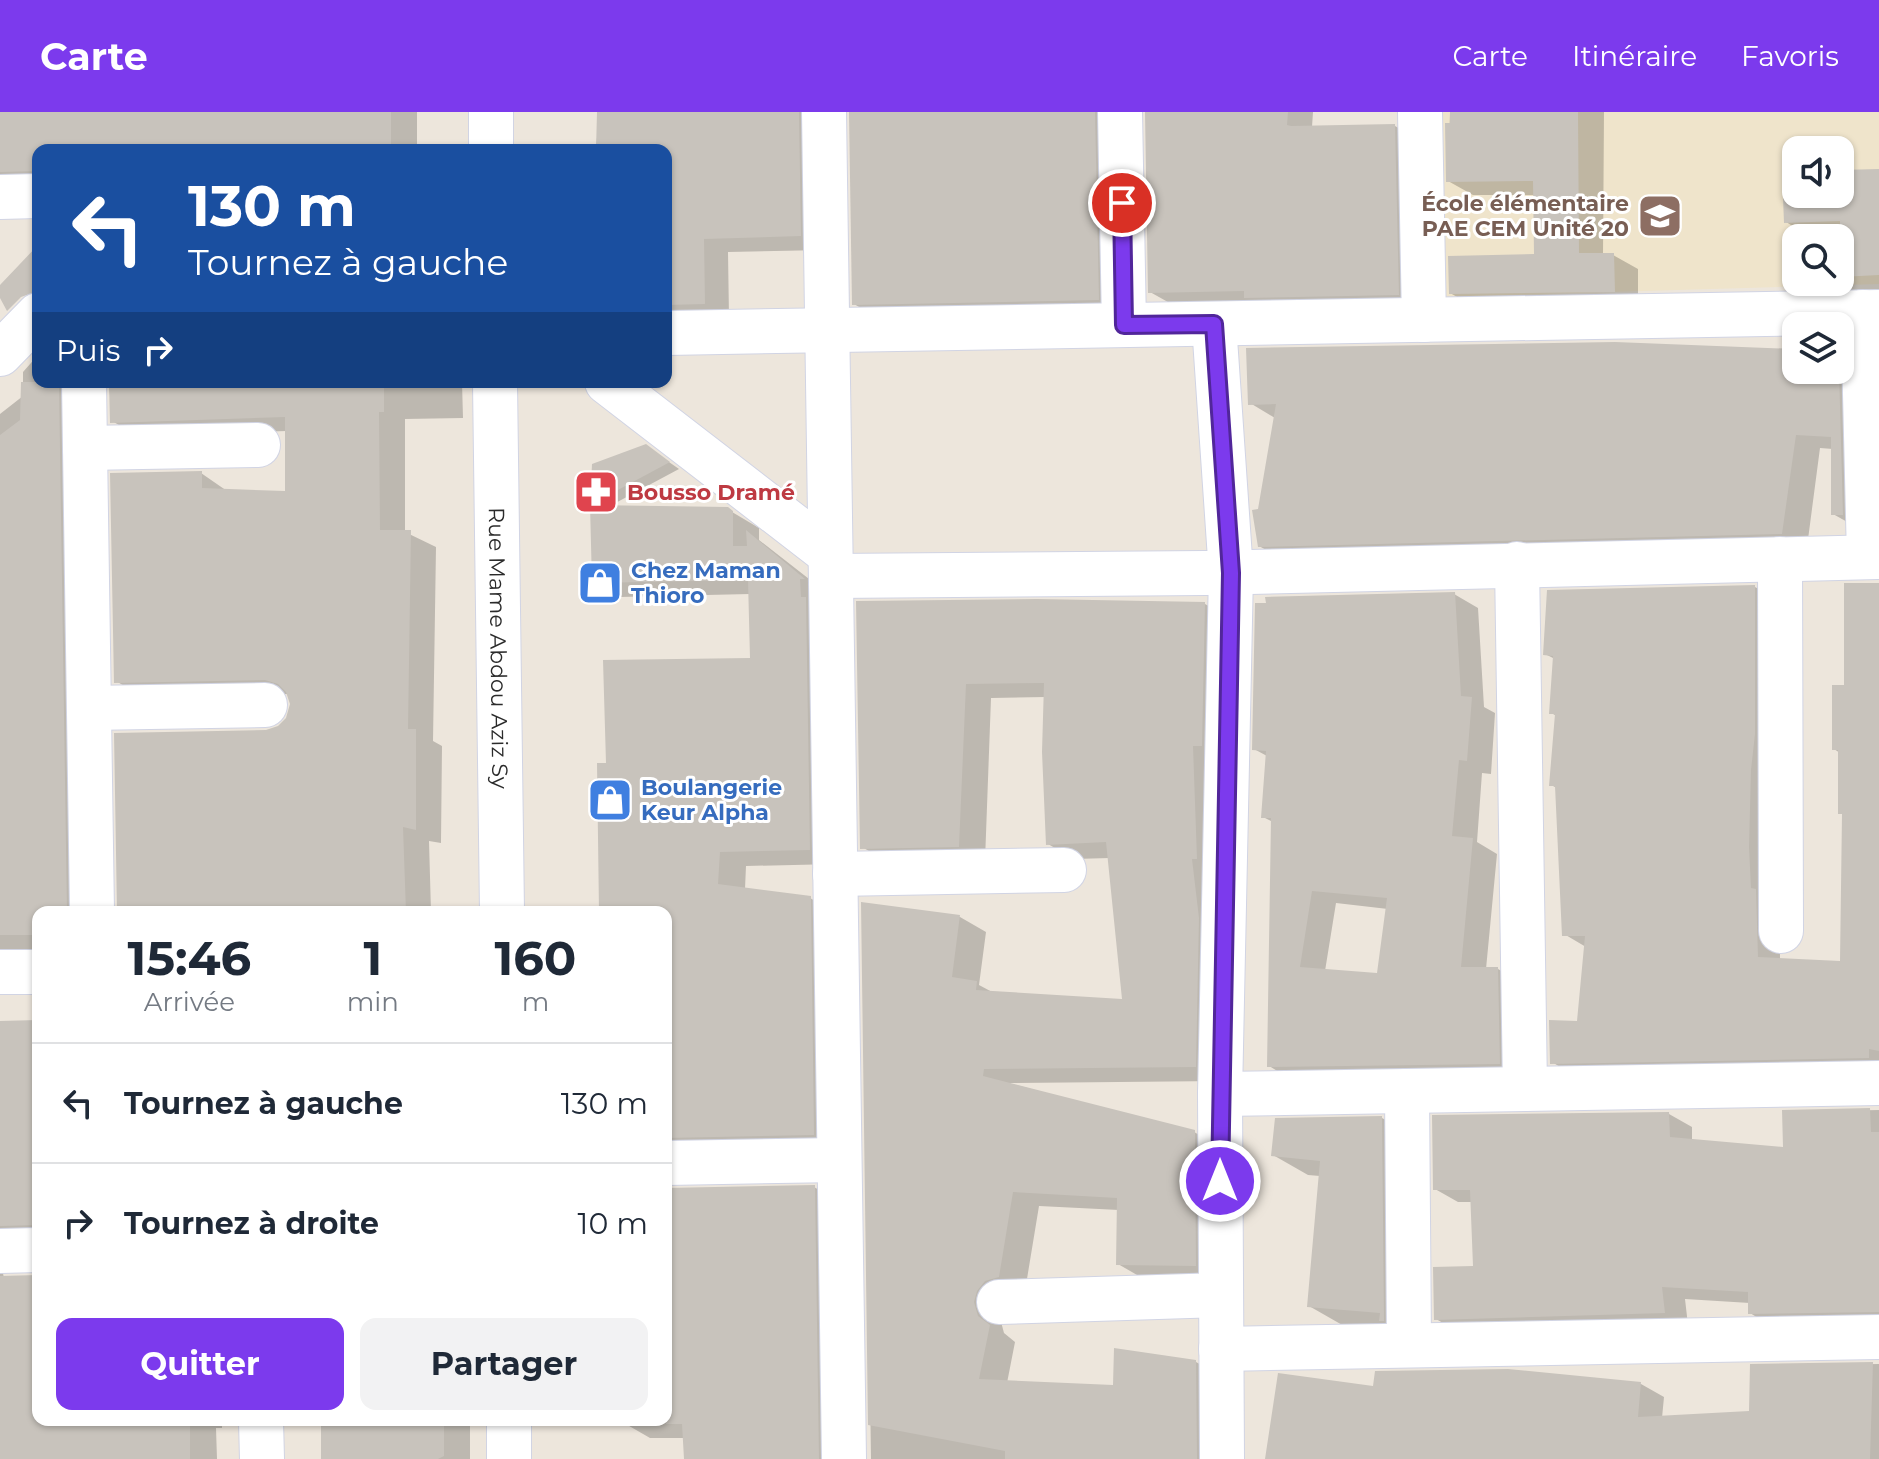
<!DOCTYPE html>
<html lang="fr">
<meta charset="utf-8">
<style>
body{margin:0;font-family:Montserrat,sans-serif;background:#f2f2f3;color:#1f2937;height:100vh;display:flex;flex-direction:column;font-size:30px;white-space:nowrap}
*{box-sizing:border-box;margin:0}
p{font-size:26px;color:#747a83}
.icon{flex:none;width:44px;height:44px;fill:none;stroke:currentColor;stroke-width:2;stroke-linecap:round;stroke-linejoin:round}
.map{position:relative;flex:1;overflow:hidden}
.side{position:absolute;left:32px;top:794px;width:640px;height:520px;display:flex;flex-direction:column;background:#fff;border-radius:16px;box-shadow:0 2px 6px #0004}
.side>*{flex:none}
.hud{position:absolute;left:32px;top:32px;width:640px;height:244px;border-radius:16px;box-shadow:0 2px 6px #0004;background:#1a4fa0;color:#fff;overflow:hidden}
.fabs{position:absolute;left:1782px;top:24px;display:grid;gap:16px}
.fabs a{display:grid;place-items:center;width:72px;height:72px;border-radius:16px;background:#fff;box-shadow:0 2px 6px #0004;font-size:40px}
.pin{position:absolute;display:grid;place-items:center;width:68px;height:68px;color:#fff;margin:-34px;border:4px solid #fff;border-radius:50%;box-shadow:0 2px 8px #0007}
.me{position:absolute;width:88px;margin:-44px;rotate:0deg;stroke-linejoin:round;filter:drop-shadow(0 0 6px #0008)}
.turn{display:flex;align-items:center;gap:28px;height:168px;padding:0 24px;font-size:36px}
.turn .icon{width:104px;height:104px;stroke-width:2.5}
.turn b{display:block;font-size:56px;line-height:68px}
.then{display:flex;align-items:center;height:76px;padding:0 24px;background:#0003;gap:16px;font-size:30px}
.eta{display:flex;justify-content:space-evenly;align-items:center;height:136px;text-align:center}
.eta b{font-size:48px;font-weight:700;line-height:56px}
.primary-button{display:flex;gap:16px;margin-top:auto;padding:16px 24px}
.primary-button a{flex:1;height:92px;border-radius:16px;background:#7c3aed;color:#fff;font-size:32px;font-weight:700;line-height:92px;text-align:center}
.primary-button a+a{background:#f2f2f3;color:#1f2937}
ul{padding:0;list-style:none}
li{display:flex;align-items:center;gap:24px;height:120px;padding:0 24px;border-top:2px solid #e0e1e3}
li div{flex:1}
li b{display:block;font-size:30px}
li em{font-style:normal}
header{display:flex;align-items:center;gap:48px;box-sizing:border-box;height:112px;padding:0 40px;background:#7c3aed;color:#fff}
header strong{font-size:38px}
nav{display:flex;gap:44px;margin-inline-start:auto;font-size:28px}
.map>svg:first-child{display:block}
</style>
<header>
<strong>Carte</strong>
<nav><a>Carte</a><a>Itinéraire</a><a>Favoris</a></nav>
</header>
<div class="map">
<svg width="1879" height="1347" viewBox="0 0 1879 1347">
<rect width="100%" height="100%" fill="#ede6dc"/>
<path fill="#efe4cb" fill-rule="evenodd" d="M 1439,0 L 1879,0 L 1879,172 L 1442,185 ZM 1796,38 L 1840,38 L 1840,82 L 1796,82 ZM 1796,126 L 1840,126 L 1840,170 L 1796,170 Z"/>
<g fill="#0003" fill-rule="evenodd">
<path d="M 0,0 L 417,0 L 417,38 L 38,38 L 38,74 L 0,93 Z"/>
<path d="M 599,0 L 828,0 L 825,138 L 728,140 L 729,205 L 666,206 L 666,38 L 596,38 Z"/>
<path d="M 851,0 L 1124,0 L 1122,202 L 878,206 L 854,192 Z"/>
<path d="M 1147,0 L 1313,0 L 1312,15 L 1395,14 L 1419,28 L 1422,196 L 1175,194 L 1150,180 Z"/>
<path d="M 1450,0 L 1604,0 L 1603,143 L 1613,143 L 1638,157 L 1638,193 L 1475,195 L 1450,181 L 1536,144 L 1536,83 L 1473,83 L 1448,69 Z"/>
<path d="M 1879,59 L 1879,177 L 1832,180 L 1815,170 L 1840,170 L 1840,126 L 1806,126 L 1806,122 L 1786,110 L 1796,62 L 1796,82 L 1840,82 L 1840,60 Z"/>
<path d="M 1796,239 L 1796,258 L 1840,258 L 1840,241 L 1863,255 L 1858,416 L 1833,402 L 1833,337 L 1820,336 L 1807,435 L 1284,448 L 1259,434 L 1260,398 L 1275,306 L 1250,291 Z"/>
<path d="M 38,243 L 38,270 L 90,270 L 92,800 L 38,800 L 38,837 L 0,840 L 0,302 L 23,284 L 23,260 Z"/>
<path d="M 109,270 L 462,270 L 463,306 L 405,307 L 405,420 L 436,435 L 433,629 L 442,634 L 441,731 L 429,729 L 431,800 L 119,800 L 267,620 L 280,616 L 288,607 L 292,593 L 289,582 L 141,584 L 116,569 L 201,361 L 227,379 L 287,381 L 287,319 L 138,324 L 112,309 Z"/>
<path d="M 646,334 L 679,357 L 608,395 L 727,397 L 759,416 L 759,428 L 827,481 L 836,752 L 746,754 L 745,777 L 810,786 L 836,801 L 840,1037 L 667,1068 L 669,1078 L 814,1075 L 841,1091 L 844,1347 L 686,1347 L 685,1326 L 650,1326 L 624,1311 L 624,1308 L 666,1308 L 666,800 L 602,800 L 608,653 L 753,548 L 750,482 L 620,485 L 594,469 L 594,353 Z"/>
<path d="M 1879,473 L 1879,959 L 1575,964 L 1552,950 L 1579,912 L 1586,835 L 1564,822 L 1557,676 L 1551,673 L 1557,604 L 1551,601 L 1555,547 L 1545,542 L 1755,475 L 1778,488 L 1780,848 L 1842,851 L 1844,703 L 1840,701 L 1840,641 L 1834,637 L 1846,574 Z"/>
<path d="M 1454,482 L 1478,496 L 1484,595 L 1495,601 L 1491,662 L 1482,661 L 1477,730 L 1497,742 L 1486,857 L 1498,857 L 1522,871 L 1523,965 L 1292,968 L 1269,954 L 1273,710 L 1263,705 L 1267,644 L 1254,637 ZM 1336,791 L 1388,797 L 1379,863 L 1325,859 Z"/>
<path d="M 858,491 L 1205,492 L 1231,507 L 1221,969 L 1008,971 L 1194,1020 L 1221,1035 L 1222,1168 L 1144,1167 L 1118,1152 L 1119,1098 L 1039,1094 L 1025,1179 L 1000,1206 L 1004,1221 L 1015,1230 L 1007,1271 L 1115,1275 L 1196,1250 L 1222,1265 L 1223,1347 L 871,1347 L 863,793 L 960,805 L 986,820 L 979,873 L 994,881 L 1124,890 L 1110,746 L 1074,747 L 1048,732 L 1046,585 L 991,586 L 985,749 L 888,750 L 862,735 Z"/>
<path d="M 38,910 L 38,1128 L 2,1157 L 4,1166 L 38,1165 L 38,1308 L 222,1308 L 222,1316 L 216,1316 L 217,1347 L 0,1347 L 0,911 Z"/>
<path d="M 1879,998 L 1879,1213 L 1773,1215 L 1750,1201 L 1750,1191 L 1685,1187 L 1688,1213 L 1459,1220 L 1436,1207 L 1475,1156 L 1472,1090 L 1458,1090 L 1435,1077 L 1669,1002 L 1692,1015 L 1692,1029 L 1785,1037 L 1784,1000 Z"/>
<path d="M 1382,1006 L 1417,1026 L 1418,1228 L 1344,1214 L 1309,1194 L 1320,1064 L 1308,1063 L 1273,1043 Z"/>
<path d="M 1879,1252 L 1879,1347 L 1267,1347 L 1375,1276 L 1641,1272 L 1664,1285 L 1662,1306 L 1751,1301 L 1752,1254 Z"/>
<rect x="323" y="1308" width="147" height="39"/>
</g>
<g fill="#c8c3bc" fill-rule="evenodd">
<path d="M 0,0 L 391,0 L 391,38 L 38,38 L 38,59 L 0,60 Z"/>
<path d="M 597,0 L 799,0 L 801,124 L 704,127 L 705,192 L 666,193 L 666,38 L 596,38 Z"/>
<path d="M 849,0 L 1095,0 L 1099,188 L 852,193 Z"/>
<path d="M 1145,0 L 1288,0 L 1287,13 L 1291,14 L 1395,12 L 1399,183 L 1244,186 L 1244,179 L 1148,181 Z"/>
<path d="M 1450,0 L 1578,0 L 1579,141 L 1614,141 L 1615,180 L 1449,182 L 1448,144 L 1534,142 L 1533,69 L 1446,70 L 1445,11 L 1450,11 Z"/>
<path d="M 1879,57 L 1879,163 L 1840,165 L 1840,109 L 1784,111 L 1782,60 L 1796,60 L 1796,82 L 1840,82 L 1840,58 Z"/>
<path d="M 38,133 L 38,179 L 21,185 L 7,199 L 0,186 L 0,173 Z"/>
<path d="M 1615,230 L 1796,237 L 1796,258 L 1839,258 L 1843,403 L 1831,403 L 1831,325 L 1796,323 L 1782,422 L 1258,435 L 1252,398 L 1258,397 L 1276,292 L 1248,293 L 1246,236 Z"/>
<path d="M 21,270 L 59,270 L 67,800 L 38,800 L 38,823 L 0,823 L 0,323 L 20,308 Z"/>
<path d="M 109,270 L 384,270 L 384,300 L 379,300 L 380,418 L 411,418 L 408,617 L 416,617 L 416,718 L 403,715 L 406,800 L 117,800 L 114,621 L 266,618 L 278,614 L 286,606 L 290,592 L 286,580 L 278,572 L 265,568 L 114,571 L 110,361 L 202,359 L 202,376 L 285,379 L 285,305 L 110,311 Z"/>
<path d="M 646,332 L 670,350 L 590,393 L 592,352 Z"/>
<path d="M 590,393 L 728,395 L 733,399 L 733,434 L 747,434 L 746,418 L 805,467 L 800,467 L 801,485 L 806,485 L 810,738 L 720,740 L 718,772 L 811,784 L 814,1023 L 666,1026 L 666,800 L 599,800 L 597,651 L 606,651 L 603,548 L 750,546 L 748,468 L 592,471 Z"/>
<path d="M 1844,471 L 1879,471 L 1879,939 L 1869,937 L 1869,946 L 1550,952 L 1549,908 L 1577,909 L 1585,824 L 1562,824 L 1555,674 L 1549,674 L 1555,602 L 1549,602 L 1553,544 L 1543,543 L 1547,478 L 1755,473 L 1755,622 L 1751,658 L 1749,735 L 1751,776 L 1756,777 L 1758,845 L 1840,849 L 1842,702 L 1838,702 L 1838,638 L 1832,638 L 1832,573 L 1844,573 Z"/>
<path d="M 1455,480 L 1461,584 L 1472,585 L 1467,649 L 1459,648 L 1452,724 L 1473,726 L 1461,855 L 1498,855 L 1500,952 L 1267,955 L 1271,706 L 1261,706 L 1266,639 L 1252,638 L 1255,491 L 1266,491 L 1265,485 ZM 1312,779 L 1387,786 L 1377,861 L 1300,855 Z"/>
<path d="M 1037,487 L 1205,490 L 1202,634 L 1193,634 L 1197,747 L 1192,747 L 1199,806 L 1196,955 L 984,957 L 983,964 L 1195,1018 L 1196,1154 L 1116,1153 L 1117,1086 L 1013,1080 L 999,1165 L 985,1169 L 977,1179 L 974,1190 L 978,1204 L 990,1213 L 979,1267 L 1113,1273 L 1114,1236 L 1196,1248 L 1197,1347 L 1005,1347 L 1005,1339 L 868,1313 L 861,790 L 960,803 L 952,865 L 977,869 L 976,878 L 1122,887 L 1106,730 L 1046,733 L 1042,640 L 1044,571 L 966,572 L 959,735 L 860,737 L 856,489 Z"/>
<path d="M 38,908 L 38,1113 L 0,1114 L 0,909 Z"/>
<path d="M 1870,996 L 1871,1020 L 1879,1020 L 1879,1200 L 1748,1202 L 1748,1180 L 1662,1175 L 1665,1201 L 1434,1208 L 1433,1155 L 1473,1154 L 1470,1078 L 1433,1078 L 1432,1003 L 1669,1000 L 1670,1025 L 1783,1035 L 1782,998 Z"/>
<path d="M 1382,1004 L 1384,1209 L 1379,1209 L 1380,1201 L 1307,1195 L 1320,1049 L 1271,1044 L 1275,1006 Z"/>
<path d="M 815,1073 L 819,1347 L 684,1347 L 682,1312 L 666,1312 L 666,1076 Z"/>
<path d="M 38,1163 L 38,1308 L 190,1308 L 190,1347 L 0,1347 L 0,1164 Z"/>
<path d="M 1873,1250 L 1870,1347 L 1265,1347 L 1278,1261 L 1373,1274 L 1375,1259 L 1508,1257 L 1641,1270 L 1638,1305 L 1749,1299 L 1750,1252 Z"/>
<path d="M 321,1308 L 444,1308 L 444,1344 L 438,1347 L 321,1347 Z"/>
</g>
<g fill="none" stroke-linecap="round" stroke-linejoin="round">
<g stroke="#d1d4e4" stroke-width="46">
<g id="minor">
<path d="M 491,0 L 491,38"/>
<path d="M 824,0 L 844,1347"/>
<path d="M 1120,0 L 1124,213"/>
<path d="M 1420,0 L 1424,208"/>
<path d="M 0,85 L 38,84"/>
<path d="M 1863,200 L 1869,445"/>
<path d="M 1214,212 L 1231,461 L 1220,982 L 1222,1347"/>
<path d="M 666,221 L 1879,200"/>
<path d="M 0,242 L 38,203"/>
<path d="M 84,270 L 92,800"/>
<path id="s1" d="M 495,270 L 502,800"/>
<path d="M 607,270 L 830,442"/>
<path d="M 85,336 L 258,333"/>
<path d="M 1780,447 L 1781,819"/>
<path d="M 1517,452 L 1525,977"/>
<path d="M 831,464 L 1206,461 L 1879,445"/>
<path d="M 89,596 L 265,593"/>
<path d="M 835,762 L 1064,758"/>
<path d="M 0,860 L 38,860"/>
<path d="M 1407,979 L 1409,1233"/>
<path d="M 1220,982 L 1879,971"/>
<path d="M 666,1051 L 839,1048"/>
<path d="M 0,1139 L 38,1138"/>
<path d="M 999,1190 L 1221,1183"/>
<path d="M 1221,1237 L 1879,1225"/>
<path d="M 261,1308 L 262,1347"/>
<path d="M 509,1308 L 509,1347"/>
</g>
</g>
<use href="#minor" stroke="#fff" stroke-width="44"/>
</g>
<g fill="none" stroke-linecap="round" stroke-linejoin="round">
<g stroke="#51269a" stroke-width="20">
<path id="route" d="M 1122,91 L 1124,213 L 1214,212 L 1231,461 L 1220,1069"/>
</g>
<use href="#route" stroke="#7c3aed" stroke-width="14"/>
</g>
<defs>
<g id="school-square" transform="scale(2.3)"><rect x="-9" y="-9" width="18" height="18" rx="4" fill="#8d6e63" stroke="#fff"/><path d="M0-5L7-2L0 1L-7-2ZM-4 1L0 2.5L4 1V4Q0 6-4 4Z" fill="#fff"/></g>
<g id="pharmacy-square" transform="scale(2.3)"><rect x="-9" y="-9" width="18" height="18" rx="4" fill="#e0444e" stroke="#fff"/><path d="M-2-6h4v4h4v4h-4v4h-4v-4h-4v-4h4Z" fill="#fff"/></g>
<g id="shop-square" transform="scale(2.3)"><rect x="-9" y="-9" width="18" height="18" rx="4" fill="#3f7fe0" stroke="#fff"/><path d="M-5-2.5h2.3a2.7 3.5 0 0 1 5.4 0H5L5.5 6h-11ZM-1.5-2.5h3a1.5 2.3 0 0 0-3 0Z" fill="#fff"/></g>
</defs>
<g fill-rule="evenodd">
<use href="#school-square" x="1660" y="104"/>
<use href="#pharmacy-square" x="596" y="380"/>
<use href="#shop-square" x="600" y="471"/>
<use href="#shop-square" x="610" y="688"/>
</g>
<g text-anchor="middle" stroke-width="6" stroke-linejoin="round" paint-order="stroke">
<g font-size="22" font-weight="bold" fill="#785e54" stroke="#fff" text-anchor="end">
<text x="1629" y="99">École élémentaire<tspan x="1629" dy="25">PAE CEM Unité 20</tspan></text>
</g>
<g font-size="22" font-weight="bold" fill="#be3a42" stroke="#fff" text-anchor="start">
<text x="627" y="388">Bousso Dramé</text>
</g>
<g font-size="22" font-weight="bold" fill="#366cbe" stroke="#fff" text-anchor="start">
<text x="631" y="466">Chez Maman<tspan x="631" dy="25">Thioro</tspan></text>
<text x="641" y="683">Boulangerie<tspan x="641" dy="25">Keur Alpha</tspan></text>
</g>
<g font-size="22" fill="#2b2b2b" stroke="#fff">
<text dy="8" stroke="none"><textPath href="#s1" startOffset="266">Rue Mame Abdou Aziz Sy</textPath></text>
</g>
</g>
</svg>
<div class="fabs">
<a><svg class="icon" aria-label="sound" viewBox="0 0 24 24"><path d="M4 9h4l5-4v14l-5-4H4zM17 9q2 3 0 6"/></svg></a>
<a><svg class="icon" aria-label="search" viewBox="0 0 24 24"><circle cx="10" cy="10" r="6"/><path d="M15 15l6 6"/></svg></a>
<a><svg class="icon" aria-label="layers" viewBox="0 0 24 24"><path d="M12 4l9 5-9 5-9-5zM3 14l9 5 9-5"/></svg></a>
</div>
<div class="pin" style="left:1122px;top:91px;background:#d93025"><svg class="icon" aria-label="arrive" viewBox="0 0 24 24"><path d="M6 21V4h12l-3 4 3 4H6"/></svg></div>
<svg class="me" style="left:1220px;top:1069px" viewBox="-20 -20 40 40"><circle r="17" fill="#7c3aed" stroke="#fff" stroke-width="3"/><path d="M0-11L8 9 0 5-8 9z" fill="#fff"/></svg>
<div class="hud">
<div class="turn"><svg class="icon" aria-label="left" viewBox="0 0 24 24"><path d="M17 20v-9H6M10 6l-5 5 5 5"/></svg><div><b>130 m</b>Tournez à gauche</div></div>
<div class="then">Puis<svg class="icon" aria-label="right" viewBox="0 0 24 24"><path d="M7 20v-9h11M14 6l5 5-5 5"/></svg></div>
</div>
<section class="side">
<div class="eta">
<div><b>15:46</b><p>Arrivée</p></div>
<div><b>1</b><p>min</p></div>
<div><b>160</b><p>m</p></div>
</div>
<ul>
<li><svg class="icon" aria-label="left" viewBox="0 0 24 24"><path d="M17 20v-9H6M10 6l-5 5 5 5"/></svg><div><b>Tournez à gauche</b></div><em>130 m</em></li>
<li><svg class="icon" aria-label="right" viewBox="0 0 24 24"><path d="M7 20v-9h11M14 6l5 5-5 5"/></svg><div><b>Tournez à droite</b></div><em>10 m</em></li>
</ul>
<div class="primary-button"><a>Quitter</a><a>Partager</a></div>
</section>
</div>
